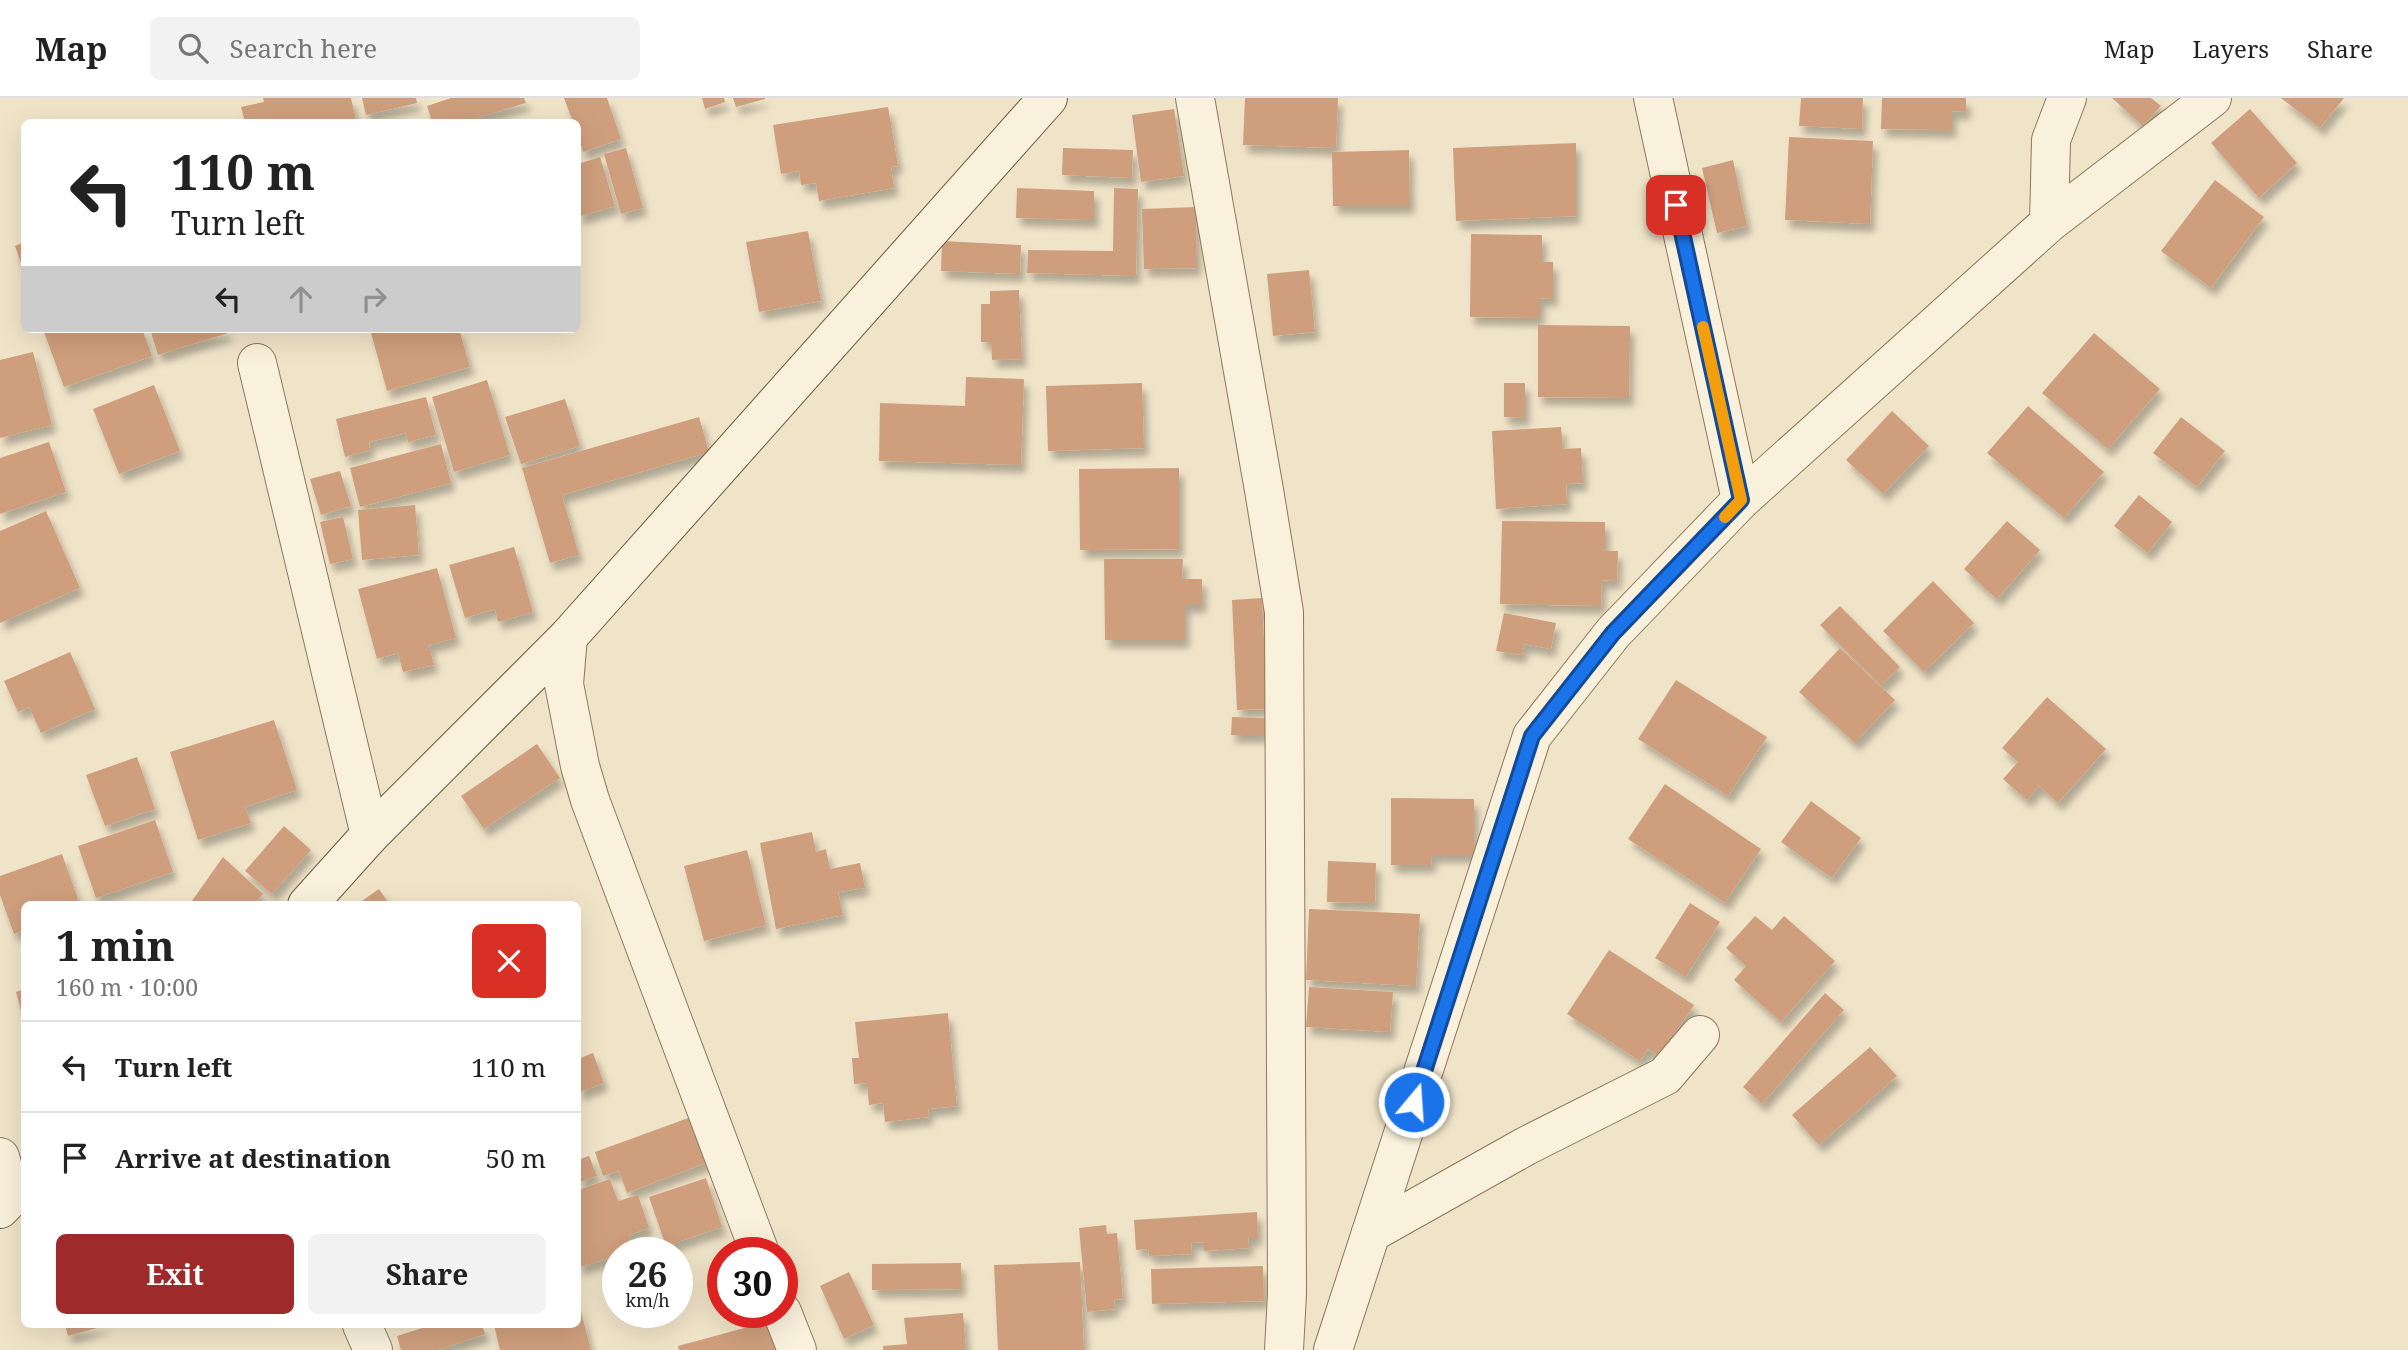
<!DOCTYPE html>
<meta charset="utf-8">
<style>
body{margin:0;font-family:"Noto Serif",serif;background:#f2f2f2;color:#222;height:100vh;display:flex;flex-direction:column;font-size:26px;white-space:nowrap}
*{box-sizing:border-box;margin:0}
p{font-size:23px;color:#767676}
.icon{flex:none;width:38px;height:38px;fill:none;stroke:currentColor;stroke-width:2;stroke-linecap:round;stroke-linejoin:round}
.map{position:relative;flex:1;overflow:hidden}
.details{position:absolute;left:21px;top:803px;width:560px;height:427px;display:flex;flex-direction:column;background:#fff;border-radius:10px;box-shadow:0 7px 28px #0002}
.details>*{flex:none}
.guide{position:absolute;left:21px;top:21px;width:560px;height:214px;border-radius:10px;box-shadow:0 7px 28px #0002;background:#fff;color:#222;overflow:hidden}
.speed{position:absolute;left:602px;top:1139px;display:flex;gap:14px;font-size:35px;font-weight:700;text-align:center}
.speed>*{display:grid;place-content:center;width:91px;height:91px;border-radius:50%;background:#fff;box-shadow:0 7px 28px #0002;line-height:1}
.speed small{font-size:18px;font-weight:400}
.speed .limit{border:10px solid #d22;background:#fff;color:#111}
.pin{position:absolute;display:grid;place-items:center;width:60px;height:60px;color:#fff;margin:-30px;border-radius:14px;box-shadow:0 4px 10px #0006}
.me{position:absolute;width:77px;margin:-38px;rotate:18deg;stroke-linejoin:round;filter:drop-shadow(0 0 5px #0008)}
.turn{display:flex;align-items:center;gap:24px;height:147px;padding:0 35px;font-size:32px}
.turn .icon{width:91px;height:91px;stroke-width:2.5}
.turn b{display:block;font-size:49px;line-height:60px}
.lanes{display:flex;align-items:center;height:66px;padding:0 35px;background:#0003;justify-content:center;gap:35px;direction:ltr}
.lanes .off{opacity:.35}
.round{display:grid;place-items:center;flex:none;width:74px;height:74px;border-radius:10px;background:#f2f2f2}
.overview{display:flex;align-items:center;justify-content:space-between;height:119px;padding:0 35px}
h1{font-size:42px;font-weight:700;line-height:52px}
.cta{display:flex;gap:14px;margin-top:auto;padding:14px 35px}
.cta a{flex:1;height:80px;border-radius:10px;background:#9e2a2b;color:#fff;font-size:28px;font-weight:700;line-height:80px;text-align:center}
.cta a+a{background:#f2f2f2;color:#222}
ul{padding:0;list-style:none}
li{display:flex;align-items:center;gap:21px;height:91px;padding:0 35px;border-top:2px solid #e0e0e0}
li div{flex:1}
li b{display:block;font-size:26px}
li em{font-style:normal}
header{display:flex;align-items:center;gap:42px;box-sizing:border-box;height:98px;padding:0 35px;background:#fff;border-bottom:2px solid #e0e0e0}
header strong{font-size:33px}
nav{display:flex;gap:38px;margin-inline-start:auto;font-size:24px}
.search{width:490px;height:63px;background:#f2f2f2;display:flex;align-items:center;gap:18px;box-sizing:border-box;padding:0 24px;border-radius:10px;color:#767676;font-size:26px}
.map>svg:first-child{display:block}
</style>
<header>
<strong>Map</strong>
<div class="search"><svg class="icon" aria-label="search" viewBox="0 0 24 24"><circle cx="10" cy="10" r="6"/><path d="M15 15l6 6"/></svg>Search here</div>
<nav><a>Map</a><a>Layers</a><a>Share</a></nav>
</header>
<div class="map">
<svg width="2408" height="1252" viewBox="0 0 2408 1252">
<defs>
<filter id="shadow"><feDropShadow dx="4.5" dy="8" stdDeviation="3.5" flood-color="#0004"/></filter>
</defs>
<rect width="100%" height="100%" fill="#f0e4c8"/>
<g fill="#cf9f7d" filter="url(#shadow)">
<path d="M 263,0 L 351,0 L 356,22 L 345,24 L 245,24 L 241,9 L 264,4 Z"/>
<path d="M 362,0 L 416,0 L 417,5 L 366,17 Z"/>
<path d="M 451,0 L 524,0 L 526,5 L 463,24 L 432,24 L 427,8 Z"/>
<path d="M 564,0 L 607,0 L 621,41 L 583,54 L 578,38 L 578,24 L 573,24 Z"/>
<path d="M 702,0 L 724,0 L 725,4 L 705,11 Z"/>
<path d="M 733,0 L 765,0 L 765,1 L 736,9 Z"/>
<path d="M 1245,0 L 1338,0 L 1336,50 L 1243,47 Z"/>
<path d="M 1801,0 L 1863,0 L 1862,31 L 1799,28 Z"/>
<path d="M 1882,0 L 1966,0 L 1966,14 L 1952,13 L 1952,32 L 1881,31 Z"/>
<path d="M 2112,0 L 2151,0 L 2161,8 L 2143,28 Z"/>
<path d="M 2281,0 L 2344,0 L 2320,30 Z"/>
<path d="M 888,9 L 898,68 L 891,69 L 894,90 L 819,103 L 816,85 L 801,87 L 799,73 L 781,76 L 773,27 Z"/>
<path d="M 1174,11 L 1184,78 L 1141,84 L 1132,17 Z"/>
<path d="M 2250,11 L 2297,65 L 2259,100 L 2211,45 Z"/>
<path d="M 1789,39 L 1873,43 L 1870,126 L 1785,122 Z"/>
<path d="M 1576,45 L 1576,118 L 1456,123 L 1453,50 Z"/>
<path d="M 626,50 L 643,110 L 621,116 L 604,56 Z"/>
<path d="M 1063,50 L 1133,52 L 1132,80 L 1062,77 Z"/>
<path d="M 1409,52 L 1410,108 L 1333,108 L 1332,54 Z"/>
<path d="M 600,59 L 615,108 L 578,119 L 578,66 Z"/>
<path d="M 1733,62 L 1747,128 L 1717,135 L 1702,70 Z"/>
<path d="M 2215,82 L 2264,119 L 2211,190 L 2161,153 Z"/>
<path d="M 1017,90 L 1094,93 L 1094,122 L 1016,120 Z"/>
<path d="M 1114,90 L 1138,91 L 1136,178 L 1027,175 L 1028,152 L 1113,153 Z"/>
<path d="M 1196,109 L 1197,170 L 1144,171 L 1142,111 Z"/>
<path d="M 808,133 L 821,203 L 759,214 L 746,144 Z"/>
<path d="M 1471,136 L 1542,137 L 1542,164 L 1553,164 L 1553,201 L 1540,200 L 1540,220 L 1470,219 Z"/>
<path d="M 942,143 L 1021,147 L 1020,176 L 941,173 Z"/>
<path d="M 24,144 L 24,174 L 15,148 Z"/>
<path d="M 1309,172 L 1315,234 L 1273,238 L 1267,176 Z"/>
<path d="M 1019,192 L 1022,261 L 992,262 L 991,244 L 981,244 L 981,206 L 990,206 L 990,193 Z"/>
<path d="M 1538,227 L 1630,228 L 1629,300 L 1538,299 Z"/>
<path d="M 43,231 L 142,231 L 152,258 L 64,289 Z"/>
<path d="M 150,231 L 226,231 L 228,235 L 158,257 Z"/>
<path d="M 370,231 L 459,231 L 470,269 L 387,293 Z"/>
<path d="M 2094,235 L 2160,291 L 2108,351 L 2042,295 Z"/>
<path d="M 33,254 L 52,327 L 0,340 L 0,262 Z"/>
<path d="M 966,279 L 1024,281 L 1021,367 L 879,363 L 880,305 L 965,308 Z"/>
<path d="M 487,282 L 510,357 L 454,374 L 432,299 Z"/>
<path d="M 1142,285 L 1144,350 L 1048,353 L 1046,288 Z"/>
<path d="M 1504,285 L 1525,285 L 1525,320 L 1504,319 Z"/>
<path d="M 154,287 L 180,353 L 119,376 L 93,311 Z"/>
<path d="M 426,299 L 436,337 L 408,344 L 406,335 L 369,344 L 370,352 L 345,359 L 336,321 Z"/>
<path d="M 565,301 L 580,348 L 521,366 L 505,319 Z"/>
<path d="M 2028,308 L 2104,374 L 2064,420 L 1987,355 Z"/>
<path d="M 1892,313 L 1929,348 L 1883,396 L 1846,362 Z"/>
<path d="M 699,319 L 709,354 L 562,397 L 579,457 L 550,465 L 522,370 Z"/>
<path d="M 2181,319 L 2225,353 L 2197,389 L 2153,355 Z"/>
<path d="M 1561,329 L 1563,351 L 1581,350 L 1583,385 L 1566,386 L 1567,406 L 1496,411 L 1492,333 Z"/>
<path d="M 49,344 L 66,394 L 0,416 L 0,360 Z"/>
<path d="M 441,346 L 451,385 L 360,409 L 350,370 Z"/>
<path d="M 1179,370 L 1179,451 L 1080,452 L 1079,371 Z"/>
<path d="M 340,373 L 351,408 L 321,417 L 310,381 Z"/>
<path d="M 2139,397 L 2172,424 L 2148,455 L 2114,428 Z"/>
<path d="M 415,407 L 419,457 L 362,462 L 358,412 Z"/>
<path d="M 46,413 L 80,490 L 0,525 L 0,433 Z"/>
<path d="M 343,419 L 353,461 L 330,466 L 320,424 Z"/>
<path d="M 1502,423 L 1605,424 L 1605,453 L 1618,453 L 1617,483 L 1602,482 L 1601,508 L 1500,506 Z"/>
<path d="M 2007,423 L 2040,452 L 1997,501 L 1964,471 Z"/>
<path d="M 514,449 L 533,514 L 498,524 L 495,511 L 465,520 L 449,467 Z"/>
<path d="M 1104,461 L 1183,461 L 1182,481 L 1202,481 L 1202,507 L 1185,507 L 1185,542 L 1105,542 Z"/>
<path d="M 437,470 L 456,540 L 429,547 L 434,567 L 403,574 L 398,555 L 377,561 L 358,491 Z"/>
<path d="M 1933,483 L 1974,525 L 1924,574 L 1883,533 Z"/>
<path d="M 1262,500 L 1267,611 L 1237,612 L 1232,502 Z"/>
<path d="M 1840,508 L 1900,569 L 1881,588 L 1820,527 Z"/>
<path d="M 1504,515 L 1556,525 L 1551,551 L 1524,546 L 1522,557 L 1496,553 Z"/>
<path d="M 1840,550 L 1895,602 L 1855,645 L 1799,594 Z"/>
<path d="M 70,554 L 95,611 L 41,635 L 29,609 L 18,614 L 4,583 Z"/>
<path d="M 1676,582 L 1767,639 L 1728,698 L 1638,641 Z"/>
<path d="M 2047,599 L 2106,651 L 2058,705 L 2039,688 L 2027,702 L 2003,681 L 2018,664 L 2002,650 Z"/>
<path d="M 1232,619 L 1265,620 L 1265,637 L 1231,637 Z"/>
<path d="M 274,622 L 297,692 L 245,709 L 251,725 L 198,742 L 170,654 Z"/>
<path d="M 537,646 L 560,680 L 484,731 L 461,698 Z"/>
<path d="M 137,659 L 155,711 L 105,728 L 86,677 Z"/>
<path d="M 1665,686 L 1761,751 L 1725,805 L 1628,741 Z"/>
<path d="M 1391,700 L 1474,701 L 1474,757 L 1432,757 L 1431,767 L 1391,767 Z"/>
<path d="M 1811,703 L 1861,740 L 1832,780 L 1781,744 Z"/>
<path d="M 155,722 L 173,774 L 96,800 L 78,748 Z"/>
<path d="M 284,728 L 311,752 L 272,796 L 245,773 Z"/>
<path d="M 812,734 L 816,754 L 826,751 L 830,771 L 860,765 L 865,790 L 838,794 L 843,817 L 776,831 L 760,745 Z"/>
<path d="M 747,752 L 766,827 L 704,843 L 684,768 Z"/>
<path d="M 62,756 L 80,807 L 24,807 L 24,832 L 14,836 L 0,797 L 0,778 Z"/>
<path d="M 223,759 L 263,796 L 253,807 L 189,807 Z"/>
<path d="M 1328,763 L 1376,765 L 1375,805 L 1327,804 Z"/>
<path d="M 379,791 L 390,807 L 356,807 Z"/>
<path d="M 1690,805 L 1720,824 L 1686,879 L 1655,860 Z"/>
<path d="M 1309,811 L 1420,816 L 1416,888 L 1306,882 Z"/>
<path d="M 1755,818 L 1772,832 L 1784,818 L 1835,863 L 1781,924 L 1734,882 L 1746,868 L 1726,850 Z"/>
<path d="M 1609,852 L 1694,907 L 1659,959 L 1648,951 L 1640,963 L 1567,916 Z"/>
<path d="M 1309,889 L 1393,894 L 1390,934 L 1306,929 Z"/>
<path d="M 24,891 L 24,924 L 16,894 Z"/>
<path d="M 1825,895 L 1844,912 L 1762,1006 L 1743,989 Z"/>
<path d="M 948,915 L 957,1008 L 928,1011 L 929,1019 L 885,1024 L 883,1005 L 869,1007 L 867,985 L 854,986 L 852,960 L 859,960 L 855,924 Z"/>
<path d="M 1870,949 L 1897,978 L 1819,1047 L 1792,1017 Z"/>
<path d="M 593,955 L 604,985 L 578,995 L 578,961 Z"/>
<path d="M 691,1019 L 708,1064 L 627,1095 L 619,1073 L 603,1078 L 595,1054 Z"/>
<path d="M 589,1058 L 597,1078 L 578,1085 L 578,1062 Z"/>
<path d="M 706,1080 L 722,1129 L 666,1148 L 649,1099 Z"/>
<path d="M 610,1081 L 618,1103 L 638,1097 L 649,1130 L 629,1137 L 634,1152 L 618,1155 L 618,1157 L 578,1170 L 578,1092 Z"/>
<path d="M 1257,1114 L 1258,1140 L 1248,1140 L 1249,1150 L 1204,1153 L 1204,1144 L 1191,1145 L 1192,1156 L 1149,1158 L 1148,1151 L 1136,1152 L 1134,1122 Z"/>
<path d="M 1106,1127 L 1107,1136 L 1117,1135 L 1123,1201 L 1114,1202 L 1115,1211 L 1087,1214 L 1079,1130 Z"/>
<path d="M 1080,1164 L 1084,1252 L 998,1252 L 994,1167 Z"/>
<path d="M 961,1165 L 961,1191 L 872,1192 L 872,1166 Z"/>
<path d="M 1263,1168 L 1264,1203 L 1152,1206 L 1151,1171 Z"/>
<path d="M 849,1174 L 874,1227 L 844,1241 L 820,1188 Z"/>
<path d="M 578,1202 L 591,1252 L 500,1252 L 494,1227 L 578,1227 Z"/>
<path d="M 963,1215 L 966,1252 L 883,1252 L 883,1248 L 907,1246 L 904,1220 Z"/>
<path d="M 778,1221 L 787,1252 L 679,1252 L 678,1248 Z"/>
<path d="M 65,1227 L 104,1227 L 104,1228 L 68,1238 Z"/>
<path d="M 432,1227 L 482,1227 L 485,1236 L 438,1252 L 401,1252 L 397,1238 Z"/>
</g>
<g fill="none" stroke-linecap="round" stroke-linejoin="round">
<g stroke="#8d765c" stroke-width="40">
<g id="street">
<path d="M 1195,0 L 1264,392 L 1284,514 L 1287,1196 L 1284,1252"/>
<path d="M 1653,0 L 1741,402"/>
<path d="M 2049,125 L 2212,0"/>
<path d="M 257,265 L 370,737"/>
<path d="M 568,539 L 564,586 L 580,668 L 590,702 L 760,1155"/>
<path d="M 0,1059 L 11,1100"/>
<path d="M 1371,1135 L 1526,1048 L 1665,978 L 1700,937"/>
<path d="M 782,1214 L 797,1252"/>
<path d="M 362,1227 L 373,1252"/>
<path d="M 1333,1252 L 1532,638 L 1613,535 L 1741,402 L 2049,125 L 2051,42 L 2067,0"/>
</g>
</g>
<g stroke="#6f573f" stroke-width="40">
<g id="secondary">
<path d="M 307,807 L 370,737 L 568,539 L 1048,0"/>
<path d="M 0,1111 L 24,1086"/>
</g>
</g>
<use href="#street" stroke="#faf1dc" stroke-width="38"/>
<use href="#secondary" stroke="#faf1dc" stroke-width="38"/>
</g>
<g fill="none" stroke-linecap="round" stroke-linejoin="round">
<g stroke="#114b97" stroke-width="18">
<path id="route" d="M 1414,1004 L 1532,638 L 1613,535 L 1741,402 L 1676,107"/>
</g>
<use href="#route" stroke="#1a73e8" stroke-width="12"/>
<path stroke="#f59e0b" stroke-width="12" d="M 1703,229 L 1741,402 L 1725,419"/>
</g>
</svg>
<div class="speed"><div>26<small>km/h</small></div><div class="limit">30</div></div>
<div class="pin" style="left:1676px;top:107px;background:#d93025"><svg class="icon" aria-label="arrive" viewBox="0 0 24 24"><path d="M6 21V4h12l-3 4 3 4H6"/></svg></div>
<svg class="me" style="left:1414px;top:1004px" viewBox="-20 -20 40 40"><circle r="17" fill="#1a73e8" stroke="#fff" stroke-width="3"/><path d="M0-11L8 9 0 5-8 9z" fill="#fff"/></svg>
<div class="guide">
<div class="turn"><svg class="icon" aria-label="left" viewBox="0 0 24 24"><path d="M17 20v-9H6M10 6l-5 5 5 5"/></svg><div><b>110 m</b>Turn left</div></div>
<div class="lanes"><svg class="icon" aria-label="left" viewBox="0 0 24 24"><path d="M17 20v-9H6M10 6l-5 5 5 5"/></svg><svg class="icon off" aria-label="ahead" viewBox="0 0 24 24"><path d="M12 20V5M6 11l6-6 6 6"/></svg><svg class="icon off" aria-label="right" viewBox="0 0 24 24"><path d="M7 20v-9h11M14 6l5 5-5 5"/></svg></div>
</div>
<section class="details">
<div class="overview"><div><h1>1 min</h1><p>160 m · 10:00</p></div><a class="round" style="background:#d93025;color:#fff"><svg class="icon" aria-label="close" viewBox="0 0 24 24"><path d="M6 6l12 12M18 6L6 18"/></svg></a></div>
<ul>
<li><svg class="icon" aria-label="left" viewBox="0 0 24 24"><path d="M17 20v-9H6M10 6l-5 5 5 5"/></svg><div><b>Turn left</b></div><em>110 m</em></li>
<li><svg class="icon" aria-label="arrive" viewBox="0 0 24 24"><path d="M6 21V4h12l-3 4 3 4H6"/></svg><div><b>Arrive at destination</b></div><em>50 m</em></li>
</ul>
<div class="cta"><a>Exit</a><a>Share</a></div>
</section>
</div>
